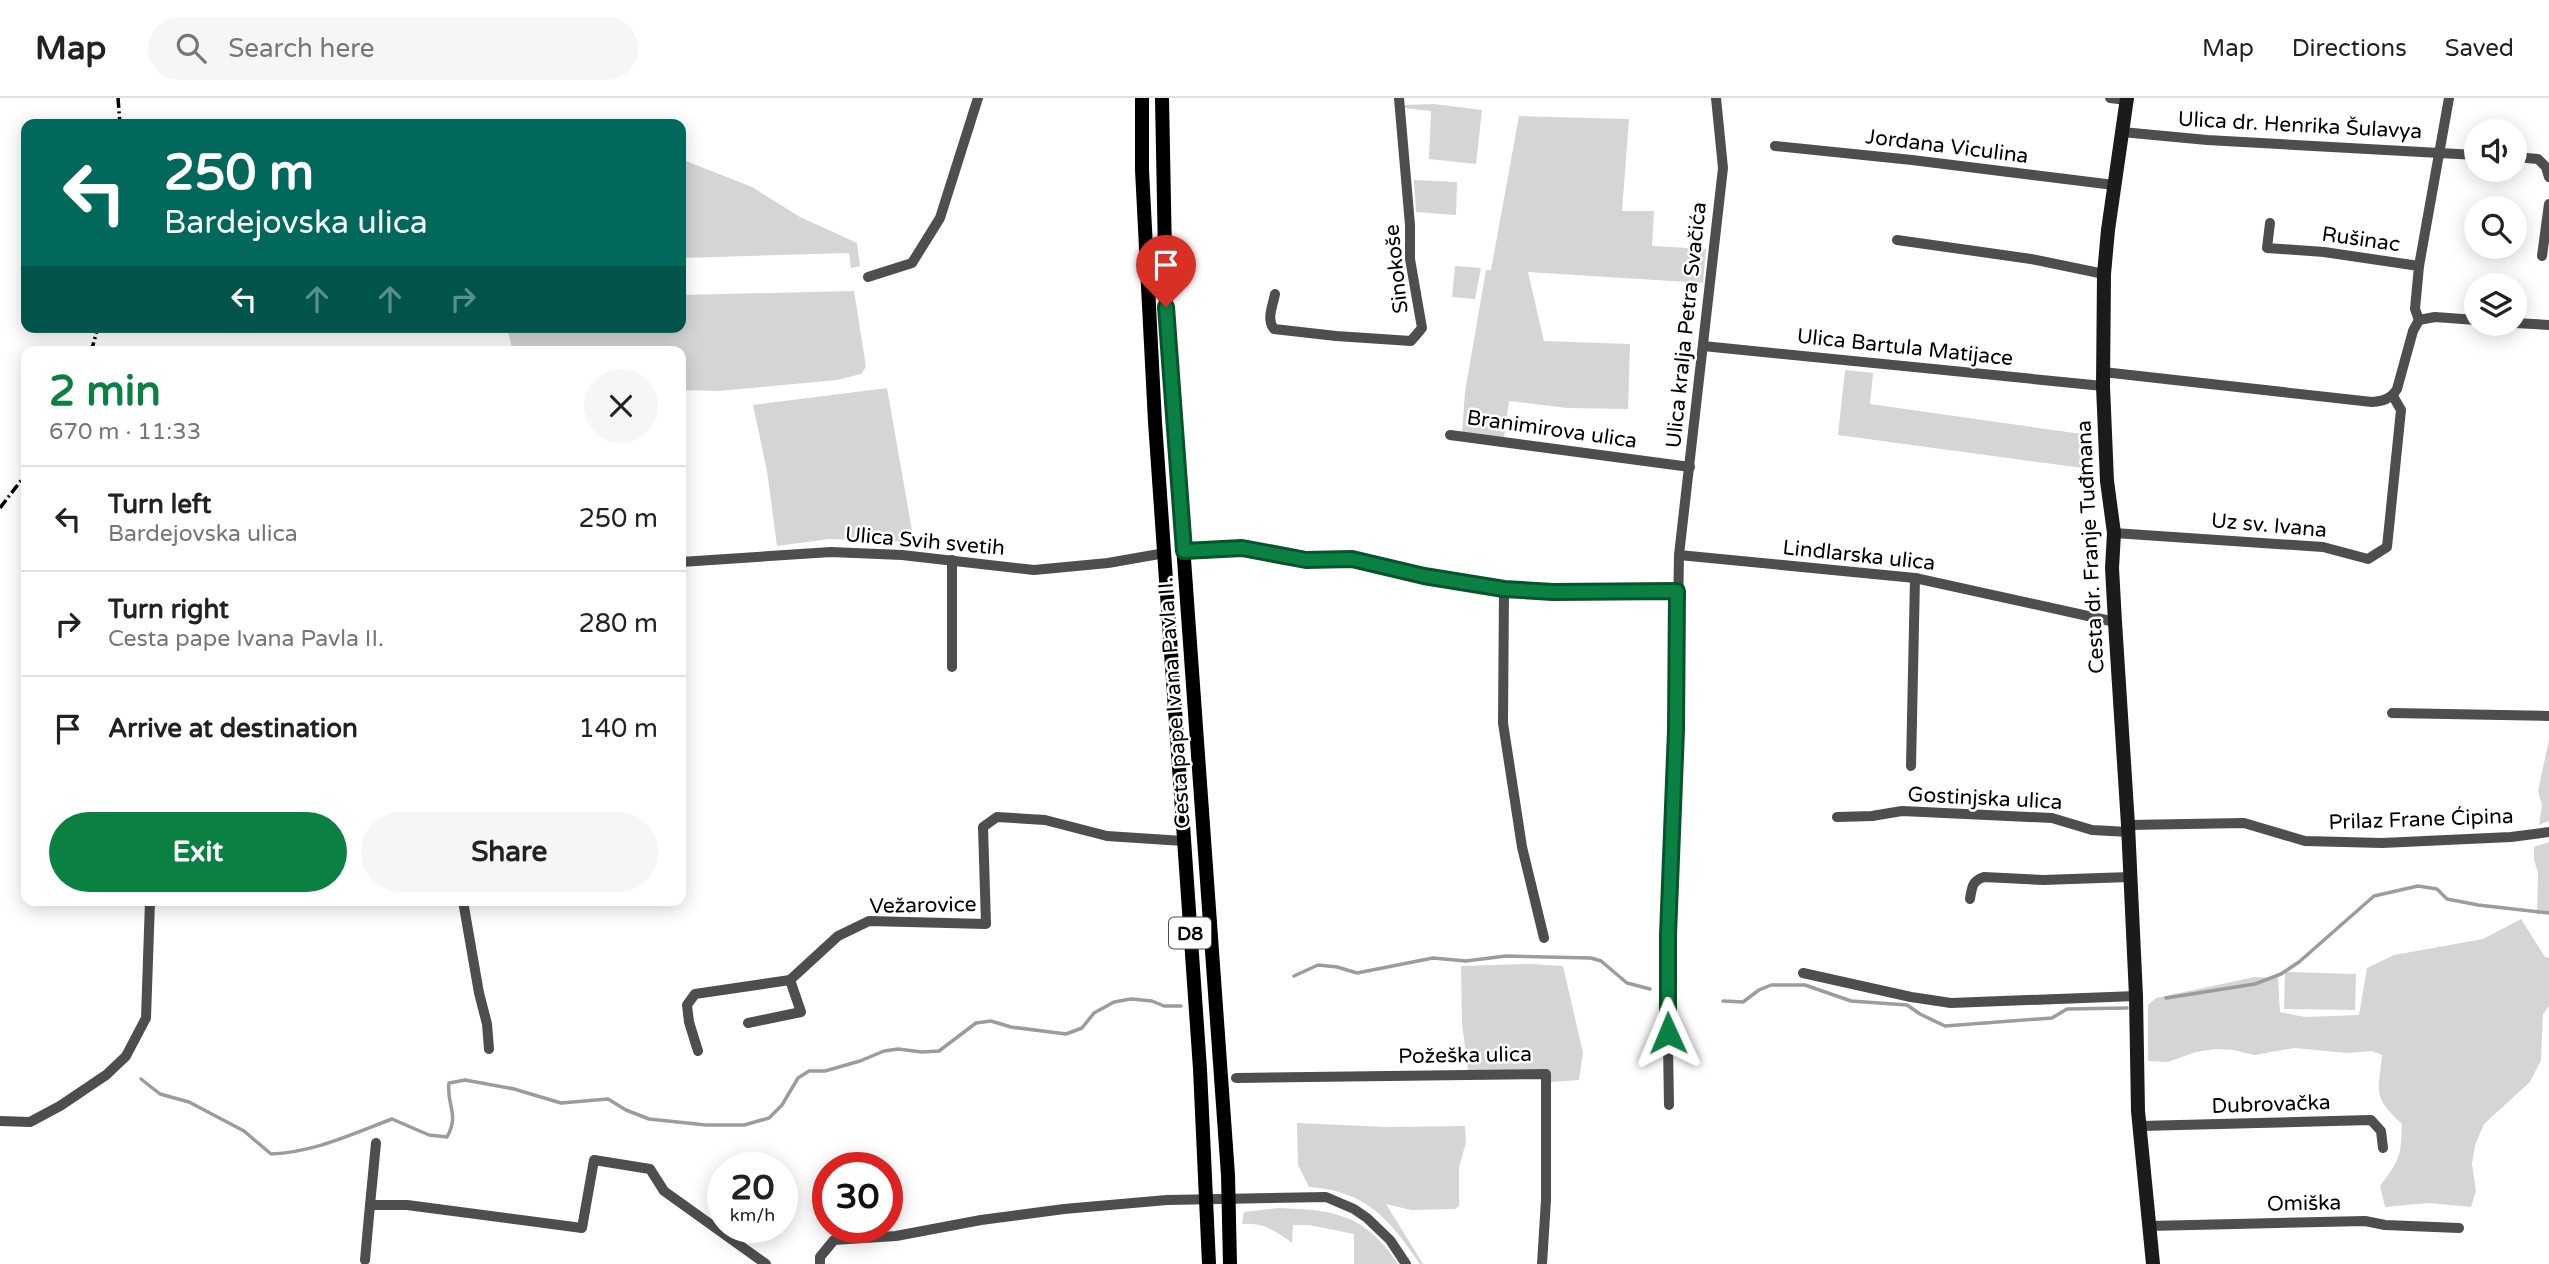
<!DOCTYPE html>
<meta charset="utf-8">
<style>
body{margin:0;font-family:"Varela Round",sans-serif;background:#f6f6f6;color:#222;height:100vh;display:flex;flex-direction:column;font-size:26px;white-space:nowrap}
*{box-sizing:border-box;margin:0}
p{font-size:23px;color:#767676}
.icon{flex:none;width:38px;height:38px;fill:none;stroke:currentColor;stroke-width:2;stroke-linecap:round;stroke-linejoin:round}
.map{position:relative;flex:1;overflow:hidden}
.panel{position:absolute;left:21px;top:248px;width:665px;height:560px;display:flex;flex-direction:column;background:#fff;border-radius:14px;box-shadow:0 4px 18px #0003}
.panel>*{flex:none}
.guide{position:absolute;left:21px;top:21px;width:665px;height:214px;border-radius:14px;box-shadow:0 4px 18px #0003;background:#00695c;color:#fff;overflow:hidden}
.fabs{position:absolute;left:2464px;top:21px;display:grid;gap:14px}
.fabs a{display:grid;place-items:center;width:63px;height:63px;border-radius:50%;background:#fff;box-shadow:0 4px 18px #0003;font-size:35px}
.speed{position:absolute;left:707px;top:1054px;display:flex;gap:14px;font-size:35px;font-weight:700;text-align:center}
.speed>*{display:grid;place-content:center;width:91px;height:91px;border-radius:50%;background:#fff;box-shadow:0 4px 18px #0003;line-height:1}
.speed small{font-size:18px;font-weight:400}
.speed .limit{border:10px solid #d22;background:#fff;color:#111}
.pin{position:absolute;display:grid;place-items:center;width:60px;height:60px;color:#fff;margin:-72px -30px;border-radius:50% 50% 50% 0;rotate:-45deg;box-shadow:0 0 7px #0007}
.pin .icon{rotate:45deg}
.me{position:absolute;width:77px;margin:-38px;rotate:359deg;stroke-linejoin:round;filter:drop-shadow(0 0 5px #0008)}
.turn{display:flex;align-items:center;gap:24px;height:147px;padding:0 28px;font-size:32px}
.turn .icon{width:91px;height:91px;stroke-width:2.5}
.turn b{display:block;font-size:49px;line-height:60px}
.lanes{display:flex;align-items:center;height:66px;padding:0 28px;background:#0003;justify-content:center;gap:35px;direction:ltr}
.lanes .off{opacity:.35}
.round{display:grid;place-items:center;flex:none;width:74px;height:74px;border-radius:37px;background:#f6f6f6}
.summary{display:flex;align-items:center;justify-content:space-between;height:119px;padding:0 28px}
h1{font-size:42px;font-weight:700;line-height:52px;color:#0b8043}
.cta{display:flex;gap:14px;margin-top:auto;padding:14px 28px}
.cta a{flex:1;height:80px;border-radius:42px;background:#0b8043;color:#fff;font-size:28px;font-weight:700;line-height:80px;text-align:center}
.cta a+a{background:#f6f6f6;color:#222}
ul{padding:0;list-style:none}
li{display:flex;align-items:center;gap:21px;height:105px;padding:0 28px;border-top:2px solid #e0e0e0}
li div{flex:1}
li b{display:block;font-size:26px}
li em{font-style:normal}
header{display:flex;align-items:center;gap:42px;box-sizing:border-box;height:98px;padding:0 35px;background:#fff;border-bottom:2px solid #e0e0e0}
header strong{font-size:33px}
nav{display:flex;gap:38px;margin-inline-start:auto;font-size:24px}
.search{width:490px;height:63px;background:#f6f6f6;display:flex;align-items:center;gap:18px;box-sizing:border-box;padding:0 24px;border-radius:38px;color:#767676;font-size:26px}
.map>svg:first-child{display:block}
</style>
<header>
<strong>Map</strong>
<div class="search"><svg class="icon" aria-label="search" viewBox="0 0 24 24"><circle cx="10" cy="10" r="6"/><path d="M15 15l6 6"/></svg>Search here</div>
<nav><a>Map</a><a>Directions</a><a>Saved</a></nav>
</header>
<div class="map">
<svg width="2549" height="1166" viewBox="0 0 2549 1166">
<rect width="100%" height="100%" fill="#fff"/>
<g fill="#d5d5d5">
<path d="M 1434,6 L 1482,12 L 1476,66 L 1429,61 L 1431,13 L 1404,10 L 1404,7 Z"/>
<path d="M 1519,18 L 1629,21 L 1622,113 L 1654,113 L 1652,148 L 1706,151 L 1703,185 L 1528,174 L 1544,243 L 1630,246 L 1628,311 L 1567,310 L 1509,303 L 1504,340 L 1462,335 L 1465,294 L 1486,172 L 1491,172 Z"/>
<path d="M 681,61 L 752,89 L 800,119 L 857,145 L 860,168 L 851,170 L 849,155 L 681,160 Z"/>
<path d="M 1414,82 L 1457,84 L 1456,117 L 1416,114 Z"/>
<path d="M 1455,168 L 1481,170 L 1475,201 L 1452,199 Z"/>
<path d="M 854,193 L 866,269 L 861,276 L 837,282 L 719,293 L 681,292 L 681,254 L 513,254 L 507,229 L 681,229 L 681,197 Z"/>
<path d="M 1845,272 L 1873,275 L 1870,306 L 2089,337 L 2083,370 L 1838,337 Z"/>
<path d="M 887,290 L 914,444 L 830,441 L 777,448 L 767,373 L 753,307 Z"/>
<path d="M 2549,642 L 2549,723 L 2539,727 L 2542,707 L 2538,693 Z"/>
<path d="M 2549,744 L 2549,813 L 2537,817 L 2538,775 L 2534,762 L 2534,749 Z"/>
<path d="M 2521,821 L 2545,859 L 2549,860 L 2549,908 L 2543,916 L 2541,962 L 2530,984 L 2484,1026 L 2475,1047 L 2472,1066 L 2476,1093 L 2471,1109 L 2429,1105 L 2385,1109 L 2380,1088 C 2400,1062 2401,1058 2402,1026 C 2371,997 2379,995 2382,957 L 2372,953 L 2347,955 L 2294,950 L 2255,957 L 2233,952 L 2215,951 L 2196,954 L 2168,964 L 2148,963 L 2148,907 L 2156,900 L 2255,879 L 2278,880 L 2280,914 L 2305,919 L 2359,917 L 2367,870 L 2394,857 L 2483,841 Z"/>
<path d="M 1530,866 L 1563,868 L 1583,955 L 1579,982 L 1551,984 L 1546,971 L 1468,973 L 1462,926 L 1461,868 Z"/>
<path d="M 2285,874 L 2356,876 L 2355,912 L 2284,911 Z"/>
<path d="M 1297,1025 L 1387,1029 L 1465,1028 L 1466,1044 L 1459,1070 L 1459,1108 L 1455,1111 L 1411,1112 L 1386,1106 L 1423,1166 L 1420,1166 C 1389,1121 1367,1093 1309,1089 L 1298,1067 Z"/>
<path d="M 1279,1110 C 1335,1112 1365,1116 1398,1166 L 1354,1166 L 1354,1136 L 1309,1127 L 1293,1127 L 1292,1145 C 1276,1133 1263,1124 1242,1126 L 1244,1114 Z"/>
</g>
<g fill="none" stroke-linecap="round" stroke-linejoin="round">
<g stroke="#9c9c9c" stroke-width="3.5">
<path d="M 1294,878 L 1318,867 L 1337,869 L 1357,875 L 1433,860 L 1466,863 L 1506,858 L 1591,860 L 1601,863 L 1627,885 L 1650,891"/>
<path d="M 2166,900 L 2255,886 L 2281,876 L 2299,864 L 2374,798 L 2418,788 L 2437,791 L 2447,801 L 2478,807 L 2549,815"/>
<path d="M 1723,903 L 1743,904 L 1759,892 L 1771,887 L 1805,887 L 1851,903 L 1907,907 L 1920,916 L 1945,928 L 2052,920 L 2067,911 L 2127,910"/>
<path d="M 141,981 L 160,996 L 189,1004 L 244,1033 L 271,1056 C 315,1054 352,1036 392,1021 L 429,1037 L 447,1039 C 460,1016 446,1007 449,985 L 465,982 L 514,991 L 561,1005 L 608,1001 L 626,1012 L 649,1021 L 706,1027 L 744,1027 L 769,1020 L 782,1007 L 798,980 L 809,973 L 825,973 L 860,963 L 884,953 L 898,951 L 922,954 L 939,953 L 976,925 L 991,923 L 1011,929 L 1066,936 L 1082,930 L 1094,915 L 1114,904 L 1131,901 L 1152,903 L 1164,908 L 1181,908"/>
</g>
<g stroke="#4e4e4e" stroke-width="10">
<path d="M 2110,0 L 2127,2"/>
<path d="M 2122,34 L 2207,42 L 2476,57"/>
<path d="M 1775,48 L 1912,62 L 2114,87"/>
<path d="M 2515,59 L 2538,61 L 2546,69 L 2549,79"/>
<path d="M 2270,125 L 2267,150 L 2324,154 L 2419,168 L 2415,211 L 2419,222"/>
<path d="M 1897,142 L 2031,161 L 2104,176"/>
<path d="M 2542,158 L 2549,106"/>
<path d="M 2419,168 L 2449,0"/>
<path d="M 868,179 L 912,165 L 940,120 L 978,0"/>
<path d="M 1275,196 C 1273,207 1266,222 1274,231 L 1336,238 L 1411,243 L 1422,230 L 1410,161 L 1410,127 L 1399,0"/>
<path d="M 2515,225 L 2549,227"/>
<path d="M 1703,248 L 2103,288"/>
<path d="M 2103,274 L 2372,304 C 2383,303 2391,301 2397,291 L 2413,233 L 2419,222 L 2435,219 L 2476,222"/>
<path d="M 1450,337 L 1690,369"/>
<path d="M 2114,435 L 2323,449 L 2368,461 L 2387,449 L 2401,312 L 2393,298"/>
<path d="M 1184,453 L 1242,450 L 1306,462 L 1352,461 L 1424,478 L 1504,491 L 1553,494 L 1677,493"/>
<path d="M 1679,457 L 1915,480 L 2115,524"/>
<path d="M 681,464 L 831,454 L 902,457 L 1034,472 L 1108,465 L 1165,455"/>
<path d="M 1504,491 L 1503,625 L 1522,749 L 1544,840"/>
<path d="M 952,569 L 952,462"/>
<path d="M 2392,615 L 2549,618"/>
<path d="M 1911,668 L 1915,480"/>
<path d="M 1837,719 L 1872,718 L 1902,713 L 2052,720 L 2092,732 L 2129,734"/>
<path d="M 2128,727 L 2244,725 L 2305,743 L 2382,745 L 2511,739 L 2549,734"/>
<path d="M 1970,801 C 1972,789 1972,783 1984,779 L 2043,782 L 2130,779"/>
<path d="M 463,803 L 479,895 L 487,926 L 489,951"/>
<path d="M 1803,875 L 1911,899 L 1951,905 L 2136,898"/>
<path d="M 748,925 L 801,914 L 790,882 L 838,838 L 869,823 L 986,826 L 983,729 L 997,719 L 1045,722 L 1107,738 L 1183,743"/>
<path d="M 698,953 L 689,924 L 687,907 L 695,896 L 790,882"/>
<path d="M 1236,980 L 1546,976 L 1546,1102 L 1542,1166"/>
<path d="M 1669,1007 L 1667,886 L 1676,632 L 1679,457 L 1723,70 L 1716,0"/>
<path d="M 0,1023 L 30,1024 L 60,1008 L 106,977 L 126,958 L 146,920 L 150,803"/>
<path d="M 2140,1028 L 2371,1022 L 2381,1033 L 2383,1050"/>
<path d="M 370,1107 L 376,1045"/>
<path d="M 2149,1128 L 2365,1123 L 2385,1127 L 2459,1130"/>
<path d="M 365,1162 L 370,1107 L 407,1107 L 582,1130 L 594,1062 L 650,1071 L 664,1093 L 766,1166"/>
<path d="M 820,1166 L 820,1159 L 834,1142 L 896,1138 L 981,1122 L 1064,1111 L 1167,1102 L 1326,1099 L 1354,1111 L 1367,1120 L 1390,1142 L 1406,1166"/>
</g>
<path stroke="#1b1b1b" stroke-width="14" d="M 2127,0 L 2108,132 L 2104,176 L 2103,288 L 2107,383 L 2114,435 L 2112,470 L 2115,524 L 2128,727 L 2136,898 L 2138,1013 L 2153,1166"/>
<g stroke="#000" stroke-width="14">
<path d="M 1142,0 L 1142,72 L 1155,324 L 1200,971 L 1209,1166"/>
<path d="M 1162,0 L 1166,209 L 1228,1077 L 1230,1166"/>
</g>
<g stroke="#000" stroke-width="3.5" stroke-dasharray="10 3.5 2 3.5" stroke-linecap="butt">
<path d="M 118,0 L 120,26"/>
<path d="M 91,254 L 98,229"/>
<path d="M 0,410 L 26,376"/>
</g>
</g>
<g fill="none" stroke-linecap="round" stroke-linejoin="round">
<g stroke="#07532c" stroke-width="18">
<path id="route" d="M 1166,209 L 1184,453 L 1242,450 L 1306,462 L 1352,461 L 1424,478 L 1504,491 L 1553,494 L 1677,493 L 1676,632 L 1668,837 L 1668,935"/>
</g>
<use href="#route" stroke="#0b8043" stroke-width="12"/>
</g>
<g text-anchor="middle" stroke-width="5" stroke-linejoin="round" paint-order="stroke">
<rect fill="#fff" stroke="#4c4c4c" stroke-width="2" x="1169" y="819.5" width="42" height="31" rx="5"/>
<g font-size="19" font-weight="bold" fill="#000">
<text x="1190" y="842">D8</text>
</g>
<g font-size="21" fill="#000" stroke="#fff">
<text transform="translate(2300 27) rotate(3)" y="7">Ulica dr. Henrika Šulavya</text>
<text transform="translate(1947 48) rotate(7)" y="7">Jordana Viculina</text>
<text transform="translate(2361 141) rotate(8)" y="7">Rušinac</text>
<text transform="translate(1396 171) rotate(-96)" y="7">Sinokoše</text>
<text transform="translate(1686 227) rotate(-84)" y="7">Ulica kralja Petra Svačića</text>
<text transform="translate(1905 249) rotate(6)" y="7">Ulica Bartula Matijace</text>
<text transform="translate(1552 331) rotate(8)" y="7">Branimirova ulica</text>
<text transform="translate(2269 427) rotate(5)" y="7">Uz sv. Ivana</text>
<text transform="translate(925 443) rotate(5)" y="7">Ulica Svih svetih</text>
<text transform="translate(2090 449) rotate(-93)" y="7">Cesta dr. Franje Tuđmana</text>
<text transform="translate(1859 457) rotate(6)" y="7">Lindlarska ulica</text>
<text transform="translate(1174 605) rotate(-94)" y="7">Cesta pape Ivana Pavla II.</text>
<text transform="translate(1985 700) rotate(3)" y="7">Gostinjska ulica</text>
<text transform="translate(2421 721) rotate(-2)" y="7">Prilaz Frane Ćipina</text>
<text transform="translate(923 807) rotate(-1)" y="7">Vežarovice</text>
<text transform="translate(1465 957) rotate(-1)" y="7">Požeška ulica</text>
<text transform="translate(2271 1006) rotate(-2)" y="7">Dubrovačka</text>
<text transform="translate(2304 1105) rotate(-1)" y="7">Omiška</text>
</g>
</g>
</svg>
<div class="fabs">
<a><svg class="icon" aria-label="sound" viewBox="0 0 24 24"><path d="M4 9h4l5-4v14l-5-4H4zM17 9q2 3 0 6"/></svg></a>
<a><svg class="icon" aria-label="search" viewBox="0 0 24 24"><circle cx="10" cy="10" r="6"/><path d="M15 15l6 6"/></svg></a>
<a><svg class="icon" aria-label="layers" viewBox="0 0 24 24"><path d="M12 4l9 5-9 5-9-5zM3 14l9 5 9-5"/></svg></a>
</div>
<div class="speed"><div>20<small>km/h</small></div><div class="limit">30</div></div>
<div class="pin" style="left:1166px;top:209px;background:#d93025"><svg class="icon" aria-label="arrive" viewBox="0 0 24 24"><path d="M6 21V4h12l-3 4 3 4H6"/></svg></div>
<svg class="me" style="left:1668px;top:935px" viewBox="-20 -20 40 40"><path d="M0-17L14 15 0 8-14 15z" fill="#0b8043" stroke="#fff" stroke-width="4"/></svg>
<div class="guide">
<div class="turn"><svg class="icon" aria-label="left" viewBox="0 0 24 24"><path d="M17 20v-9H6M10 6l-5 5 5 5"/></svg><div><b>250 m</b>Bardejovska ulica</div></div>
<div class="lanes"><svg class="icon" aria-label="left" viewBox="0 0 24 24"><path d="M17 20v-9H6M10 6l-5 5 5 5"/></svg><svg class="icon off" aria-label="ahead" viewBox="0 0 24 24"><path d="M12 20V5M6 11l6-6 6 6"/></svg><svg class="icon off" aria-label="ahead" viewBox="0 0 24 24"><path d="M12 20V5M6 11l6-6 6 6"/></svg><svg class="icon off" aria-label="right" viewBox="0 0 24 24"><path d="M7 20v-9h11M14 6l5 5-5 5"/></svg></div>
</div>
<section class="panel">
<div class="summary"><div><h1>2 min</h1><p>670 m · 11:33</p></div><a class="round"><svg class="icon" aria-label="close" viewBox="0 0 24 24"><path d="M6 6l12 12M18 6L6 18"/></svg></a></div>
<ul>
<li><svg class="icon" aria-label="left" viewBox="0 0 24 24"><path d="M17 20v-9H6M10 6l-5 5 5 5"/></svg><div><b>Turn left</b><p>Bardejovska ulica</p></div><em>250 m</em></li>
<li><svg class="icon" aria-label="right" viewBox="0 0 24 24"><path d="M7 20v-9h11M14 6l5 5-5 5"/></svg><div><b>Turn right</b><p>Cesta pape Ivana Pavla II.</p></div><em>280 m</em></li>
<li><svg class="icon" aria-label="arrive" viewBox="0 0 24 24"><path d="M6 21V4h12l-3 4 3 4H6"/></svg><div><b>Arrive at destination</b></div><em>140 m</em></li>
</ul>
<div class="cta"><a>Exit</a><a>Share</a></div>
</section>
</div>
